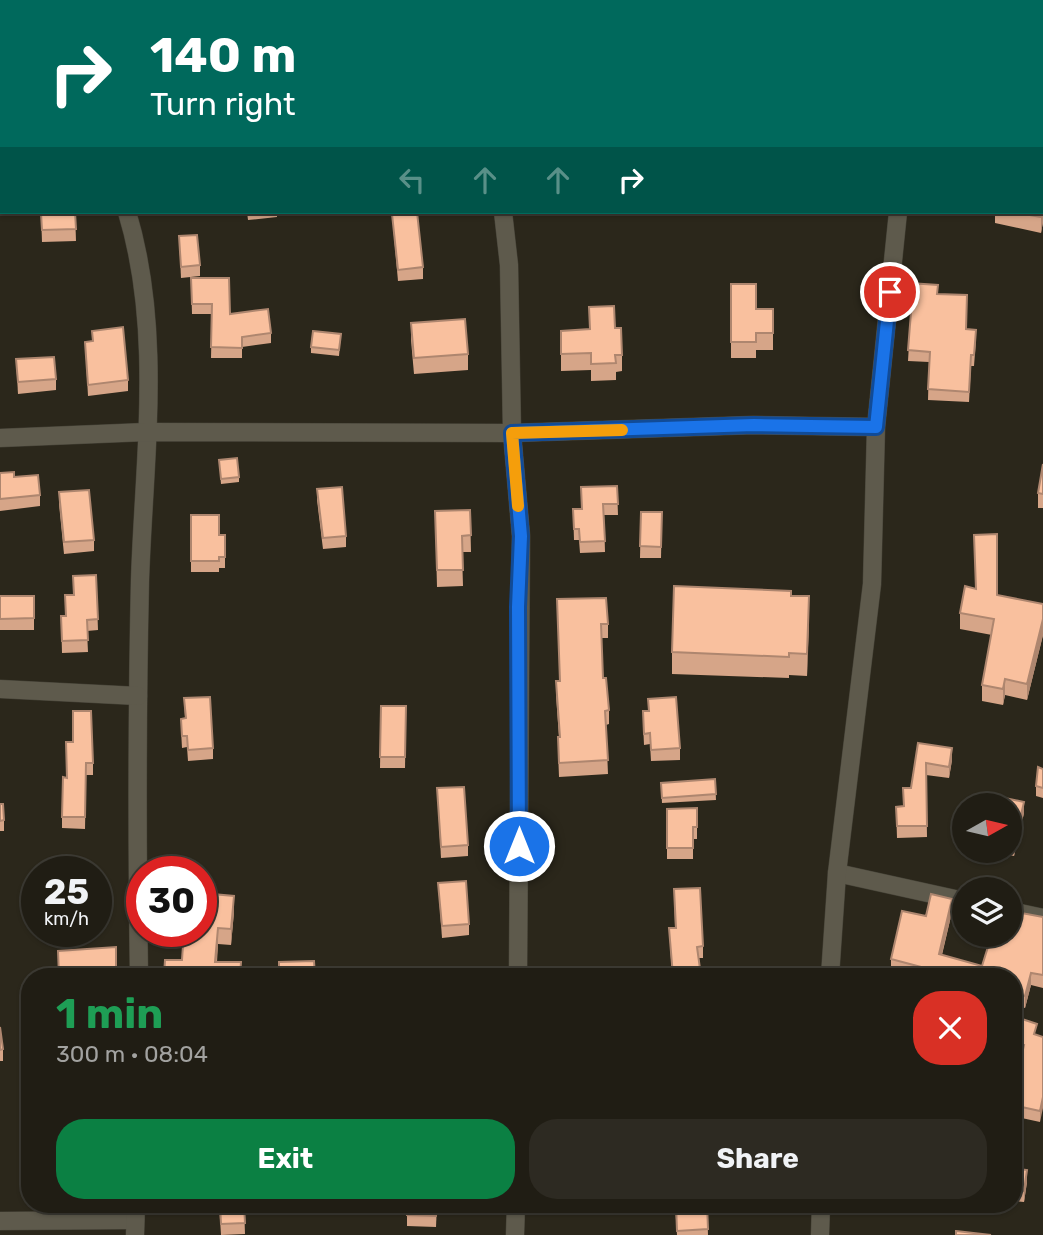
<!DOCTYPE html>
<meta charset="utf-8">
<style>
body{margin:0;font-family:Rubik,sans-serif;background:#2d2a22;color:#f1f3f6;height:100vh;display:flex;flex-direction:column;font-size:26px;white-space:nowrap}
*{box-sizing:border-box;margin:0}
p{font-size:23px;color:#a2a2a0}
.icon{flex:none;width:38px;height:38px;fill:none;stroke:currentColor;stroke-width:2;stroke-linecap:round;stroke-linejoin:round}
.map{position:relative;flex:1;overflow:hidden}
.details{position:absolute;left:21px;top:968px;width:1001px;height:245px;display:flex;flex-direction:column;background:#201d14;border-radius:28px;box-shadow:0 2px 5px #0004,0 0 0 2px #3d3b34}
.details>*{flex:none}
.hud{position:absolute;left:0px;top:0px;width:1043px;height:214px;box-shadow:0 2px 5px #0004,0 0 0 2px #3d3b34;background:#00695c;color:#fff;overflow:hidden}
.needle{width:46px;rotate:82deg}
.buttons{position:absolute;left:952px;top:793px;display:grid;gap:14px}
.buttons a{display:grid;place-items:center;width:70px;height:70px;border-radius:50%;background:#201d14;box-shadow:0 2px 5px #0004,0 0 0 2px #3d3b34;font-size:35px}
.speed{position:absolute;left:21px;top:856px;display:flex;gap:14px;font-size:35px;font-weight:700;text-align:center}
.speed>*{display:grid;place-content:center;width:91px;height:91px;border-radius:50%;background:#201d14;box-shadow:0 2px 5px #0004,0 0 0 2px #3d3b34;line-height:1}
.speed small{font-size:18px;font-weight:400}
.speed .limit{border:10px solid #d22;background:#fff;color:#111}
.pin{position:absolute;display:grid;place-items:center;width:60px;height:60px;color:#fff;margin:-30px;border:4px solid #fff;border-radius:50%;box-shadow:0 2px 7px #0007}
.me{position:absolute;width:77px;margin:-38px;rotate:0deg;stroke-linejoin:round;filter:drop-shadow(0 0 5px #0008)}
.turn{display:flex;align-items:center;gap:24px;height:147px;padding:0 35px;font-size:32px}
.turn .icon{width:91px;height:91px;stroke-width:2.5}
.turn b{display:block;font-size:49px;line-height:60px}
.lanes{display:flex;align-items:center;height:66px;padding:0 35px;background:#0003;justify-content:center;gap:35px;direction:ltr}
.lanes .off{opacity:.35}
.round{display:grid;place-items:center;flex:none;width:74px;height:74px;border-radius:28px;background:#2d2a22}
.summary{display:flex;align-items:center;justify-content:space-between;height:119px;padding:0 35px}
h1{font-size:42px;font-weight:700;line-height:52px;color:#1e9e55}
.primary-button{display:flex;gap:14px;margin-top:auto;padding:14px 35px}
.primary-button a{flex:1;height:80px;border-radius:28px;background:#0b8043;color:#fff;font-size:28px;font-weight:700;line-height:80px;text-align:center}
.primary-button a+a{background:#2d2a22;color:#f1f3f6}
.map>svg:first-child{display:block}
</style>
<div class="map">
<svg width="1043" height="1235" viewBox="0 0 1043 1235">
<rect width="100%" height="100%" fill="#2b271b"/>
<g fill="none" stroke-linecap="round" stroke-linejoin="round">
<g stroke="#454237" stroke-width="19">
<g id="street">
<path d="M 101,0 L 101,2"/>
<path d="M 476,0 L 476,2"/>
<path d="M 921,2 L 921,0"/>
<path d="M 0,99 L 2,99"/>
<path d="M 1041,123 L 1043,124"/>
<path d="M 127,212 C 163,331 144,458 140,580 C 137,712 137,844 139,976"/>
<path d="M 503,212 L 509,265 L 512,433 L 521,536 L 518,976"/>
<path d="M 0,438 L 146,432 L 512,433 L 754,425 L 876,427"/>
<path d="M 0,689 L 138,696"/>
<path d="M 837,873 L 964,901"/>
<path d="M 1010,911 L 1043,918"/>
<path d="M 830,976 L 837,873 L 872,584 L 876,427 L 898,212"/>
<path d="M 0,1221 L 135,1220"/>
<path d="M 135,1235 L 136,1204"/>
<path d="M 515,1235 L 516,1204"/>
<path d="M 820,1235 L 821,1204"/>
</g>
</g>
<use href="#street" stroke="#5e5a4c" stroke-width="18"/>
</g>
<g fill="#d6a588">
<path d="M 1043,0 L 1043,38 L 1041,38 L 1041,2 Z"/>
<path d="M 1043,149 L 1043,222 L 1041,233 L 995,223 L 995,212 L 1041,212 Z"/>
<path d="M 75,212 L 76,241 L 42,242 L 41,213 Z"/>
<path d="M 247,212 L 277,212 L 277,217 L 248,220 Z"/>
<path d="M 392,214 L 423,267 L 423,279 L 398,281 Z"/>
<path d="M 179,236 L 200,265 L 200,276 L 181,278 Z"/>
<path d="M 191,278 L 230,314 L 271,333 L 271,343 L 242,347 L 242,358 L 211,358 L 212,314 L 192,314 Z"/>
<path d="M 909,283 L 938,294 L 976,340 L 974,366 L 971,366 L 969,402 L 928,400 L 929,362 L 908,361 L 911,310 L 909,310 Z"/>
<path d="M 731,284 L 756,309 L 773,309 L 773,350 L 756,350 L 756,358 L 731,358 Z"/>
<path d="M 589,307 L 615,328 L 622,355 L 622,371 L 616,372 L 616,380 L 591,381 L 591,370 L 561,371 L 561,331 L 590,329 Z"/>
<path d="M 411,323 L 468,354 L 468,370 L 414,374 L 411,340 Z"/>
<path d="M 92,331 L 128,380 L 128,391 L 88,396 L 85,342 L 92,341 Z"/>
<path d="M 341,334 L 339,356 L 311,353 L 311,347 Z"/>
<path d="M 16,359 L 56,379 L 56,390 L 18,394 Z"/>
<path d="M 219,460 L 239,477 L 239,482 L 221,484 Z"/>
<path d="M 1043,464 L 1043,508 L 1038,508 L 1038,493 Z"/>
<path d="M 0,473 L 14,477 L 40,495 L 40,506 L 0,511 Z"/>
<path d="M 617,486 L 618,515 L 604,515 L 605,552 L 580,553 L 579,540 L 574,540 L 573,509 L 581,509 Z"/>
<path d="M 317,489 L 346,536 L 346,547 L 323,549 L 317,500 Z"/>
<path d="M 59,492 L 94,540 L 94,551 L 64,554 L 59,504 Z"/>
<path d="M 470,510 L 471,552 L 462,552 L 463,586 L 437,587 L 435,511 Z"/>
<path d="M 641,512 L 662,512 L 661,558 L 640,558 Z"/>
<path d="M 191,515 L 219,535 L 225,535 L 225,568 L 219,568 L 219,572 L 191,572 Z"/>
<path d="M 974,535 L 997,595 L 1043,604 L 1043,635 L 1027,700 L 1005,695 L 1003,705 L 982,701 L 982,685 L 992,635 L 960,629 L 960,613 L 976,588 Z"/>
<path d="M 96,575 L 98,630 L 87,631 L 88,652 L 62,653 L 61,616 L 66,616 L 74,595 L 73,576 Z"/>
<rect x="0" y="596" width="34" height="34"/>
<path d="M 791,596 L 809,618 L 807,676 L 789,675 L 789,678 L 672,674 L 672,652 Z"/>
<path d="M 557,599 L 608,624 L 608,638 L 601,638 L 603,678 L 609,710 L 609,724 L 606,725 L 608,774 L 559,777 L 558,751 L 558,737 L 559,737 L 556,695 L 556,681 L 560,681 Z"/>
<path d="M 184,698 L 213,748 L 213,759 L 188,761 L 187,747 L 182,748 L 181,730 L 181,719 L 185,718 Z"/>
<path d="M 648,699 L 680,748 L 680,760 L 651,761 L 650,744 L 644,745 L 643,723 L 643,711 L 648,711 Z"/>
<path d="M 381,706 L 406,706 L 405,768 L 380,768 Z"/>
<path d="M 66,742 L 93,763 L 93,775 L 86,775 L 85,829 L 62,828 L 62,817 L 67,778 Z"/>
<path d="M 918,743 L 952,760 L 949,778 L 926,775 L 927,837 L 897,838 L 896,807 L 903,806 L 911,788 Z"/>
<path d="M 1043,769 L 1043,798 L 1036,796 L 1036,786 Z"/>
<path d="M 715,779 L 716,800 L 662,803 L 661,783 Z"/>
<path d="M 437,788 L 468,845 L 468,856 L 441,858 Z"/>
<path d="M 0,804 L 4,820 L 4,831 L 0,831 Z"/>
<path d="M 1010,805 L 1024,813 L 1014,856 L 990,851 L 1010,850 Z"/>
<path d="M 697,808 L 697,839 L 693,839 L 693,859 L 667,859 L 667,809 Z"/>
<path d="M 438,883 L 469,924 L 469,935 L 442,938 Z"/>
<path d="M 674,889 L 703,946 L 703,958 L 699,958 L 701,976 L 672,976 L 669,928 L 675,928 Z"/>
<path d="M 234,912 L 231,945 L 218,944 L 217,962 L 241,976 L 182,960 Z"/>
<path d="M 952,912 L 942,955 L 982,966 L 1010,934 L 1043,917 L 1043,988 L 1031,985 L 1025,1008 L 1013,1005 L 1013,976 L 910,976 L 891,971 L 891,959 L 926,916 Z"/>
<path d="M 116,947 L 116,976 L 58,976 Z"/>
<path d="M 0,1027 L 3,1049 L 3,1061 L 0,1061 Z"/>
<path d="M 1037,1035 L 1043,1037 L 1040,1122 L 1017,1117 L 1017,1106 L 1018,1098 L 1015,1097 L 1015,1086 L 1021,1056 L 1015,1054 L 1015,1042 Z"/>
<path d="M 1013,1157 L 1014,1168 L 1027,1182 L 1024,1202 L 1013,1201 Z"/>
<path d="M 219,1204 L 244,1204 L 245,1234 L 221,1235 Z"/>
<path d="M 407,1204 L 437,1204 L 436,1227 L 407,1226 Z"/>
<path d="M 675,1204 L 707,1204 L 708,1235 L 677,1235 Z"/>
</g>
<g fill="#ae866f">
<path d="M 1043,206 L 1043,222 L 1041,233 L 1041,217 Z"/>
<path d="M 809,596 L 809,618 L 807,676 L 807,654 Z"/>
<path d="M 1043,619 L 1043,635 L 1027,700 L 1027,684 Z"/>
<path d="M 1005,679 L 1005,695 L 1003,705 L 1003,689 Z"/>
<path d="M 952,748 L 952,760 L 949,778 L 949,767 Z"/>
<path d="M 1024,802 L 1024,813 L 1014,856 L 1014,845 Z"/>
<path d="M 234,896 L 234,912 L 231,945 L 231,929 Z"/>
<path d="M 952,899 L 952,912 L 939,966 L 939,954 Z"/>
<path d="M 218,928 L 218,944 L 215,976 L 215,962 Z"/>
<path d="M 1031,973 L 1031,985 L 1025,1008 L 1025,996 Z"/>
<path d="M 1043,1097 L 1043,1108 L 1040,1122 L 1040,1111 Z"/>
<path d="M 1027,1170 L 1027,1182 L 1024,1202 L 1024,1191 Z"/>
</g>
<g fill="#f9c09e" stroke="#ae866f" stroke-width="2">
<rect x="708" y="0" width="27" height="2"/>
<path d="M 971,0 L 1043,0 L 1043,24 L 1041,23 L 1041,2 L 971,2 Z"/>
<path d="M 1041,149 L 1043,149 L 1043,206 L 1041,217 L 1013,212 L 1041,212 Z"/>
<path d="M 47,212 L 75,212 L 76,229 L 42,230 L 41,213 L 47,213 Z"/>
<path d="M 417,212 L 423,267 L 398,270 L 392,214 Z"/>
<path d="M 197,235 L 200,265 L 181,267 L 179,236 Z"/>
<path d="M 191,278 L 229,278 L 230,314 L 268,309 L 271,333 L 242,337 L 242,348 L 211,347 L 212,304 L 192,304 Z"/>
<path d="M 909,283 L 938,285 L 937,294 L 967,295 L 966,329 L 976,330 L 974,355 L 971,355 L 969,392 L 928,389 L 930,352 L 908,350 L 912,300 L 909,300 Z"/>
<path d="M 731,284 L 756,284 L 756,309 L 773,309 L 773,333 L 756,333 L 756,342 L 731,342 Z"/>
<path d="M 614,306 L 615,328 L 621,328 L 622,355 L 615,355 L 616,363 L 591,364 L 591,353 L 561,354 L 561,331 L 590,329 L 589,307 Z"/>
<path d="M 465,319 L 468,354 L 414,358 L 411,323 Z"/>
<path d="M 123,327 L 128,380 L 88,385 L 85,342 L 93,341 L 92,331 Z"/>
<path d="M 313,331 L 341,334 L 339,350 L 311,347 Z"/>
<path d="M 54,357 L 56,379 L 18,382 L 16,359 Z"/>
<path d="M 237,458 L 239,477 L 221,479 L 219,460 Z"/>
<path d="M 1043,464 L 1043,494 L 1038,493 Z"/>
<path d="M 14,472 L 14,477 L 38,475 L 40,495 L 0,499 L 0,473 Z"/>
<path d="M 617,486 L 618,504 L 603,504 L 605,541 L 580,542 L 579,529 L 574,529 L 573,509 L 582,509 L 581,487 Z"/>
<path d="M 342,487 L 346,536 L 323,538 L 317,489 Z"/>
<path d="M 89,490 L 94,540 L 64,542 L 59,492 Z"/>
<path d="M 470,510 L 471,535 L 462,536 L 463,570 L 437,570 L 435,511 Z"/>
<path d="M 641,512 L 662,512 L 661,547 L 640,546 Z"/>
<path d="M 191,515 L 219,515 L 219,535 L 225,535 L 225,557 L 219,557 L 219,561 L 191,561 Z"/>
<path d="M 997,534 L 997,595 L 1043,604 L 1043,619 L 1027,684 L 1005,679 L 1003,689 L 982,685 L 994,619 L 960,613 L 965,586 L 976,589 L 974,535 Z"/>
<path d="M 96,575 L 98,619 L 87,620 L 88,640 L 62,641 L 61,616 L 66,616 L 65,595 L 74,595 L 73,576 Z"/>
<path d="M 674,586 L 791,591 L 791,596 L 809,596 L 807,654 L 789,653 L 789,657 L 672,652 Z"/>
<path d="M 0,596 L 34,596 L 34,618 L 0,619 Z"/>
<path d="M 606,598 L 608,624 L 601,624 L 603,678 L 606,678 L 609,710 L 605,711 L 608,760 L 559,763 L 558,737 L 560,737 L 556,681 L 560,681 L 557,599 Z"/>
<path d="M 210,697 L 213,748 L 188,750 L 187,736 L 182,736 L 181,719 L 186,718 L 184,698 Z"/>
<path d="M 676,697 L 680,748 L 651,750 L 650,733 L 644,734 L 643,711 L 649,711 L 648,699 Z"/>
<path d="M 381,706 L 406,706 L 405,757 L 380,757 Z"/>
<path d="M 73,711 L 91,711 L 93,763 L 86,763 L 85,817 L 62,817 L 63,777 L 67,778 L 66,742 L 73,742 Z"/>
<path d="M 918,743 L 952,748 L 949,767 L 926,763 L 927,826 L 897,826 L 896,807 L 904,806 L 903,788 L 911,788 Z"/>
<path d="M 1038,767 L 1043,769 L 1043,788 L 1036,786 Z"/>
<path d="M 715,779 L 716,794 L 662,798 L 661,783 Z"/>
<path d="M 464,787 L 468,845 L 441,847 L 437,788 Z"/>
<path d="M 1000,797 L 1024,802 L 1014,845 L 1010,844 L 1010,805 L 998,805 Z"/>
<path d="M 0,804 L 3,804 L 4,820 L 0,821 Z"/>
<path d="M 697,808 L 697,827 L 693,827 L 693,848 L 667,848 L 667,809 Z"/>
<path d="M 466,881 L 469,924 L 442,926 L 438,883 Z"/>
<path d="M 700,888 L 703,946 L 697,947 L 701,976 L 673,976 L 669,928 L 676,928 L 674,889 Z"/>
<path d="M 201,893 L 234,896 L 231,929 L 218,928 L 215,962 L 241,962 L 240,976 L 164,976 L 165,960 L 182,960 L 184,931 L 201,931 Z"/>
<path d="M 931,894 L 952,899 L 939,954 L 982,966 L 992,934 L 1010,934 L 1016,912 L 1043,917 L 1043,975 L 1031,973 L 1025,996 L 1013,992 L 1013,976 L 955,976 L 891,959 L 902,911 L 926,916 Z"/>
<path d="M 116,947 L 116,967 L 80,967 L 80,976 L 59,976 L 58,951 Z"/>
<path d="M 314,961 L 315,976 L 279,976 L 279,962 Z"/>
<path d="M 1022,1019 L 1037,1024 L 1034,1034 L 1043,1037 L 1043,1097 L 1040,1111 L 1017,1106 L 1021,1087 L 1015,1086 L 1024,1045 L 1015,1042 Z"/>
<path d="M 0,1027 L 3,1049 L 0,1050 Z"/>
<path d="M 1013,1168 L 1027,1170 L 1024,1191 L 1013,1189 Z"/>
<path d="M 220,1204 L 244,1204 L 245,1223 L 221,1224 Z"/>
<path d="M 407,1204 L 437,1204 L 436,1216 L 407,1215 Z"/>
<path d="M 676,1204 L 707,1204 L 708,1229 L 677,1231 Z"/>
<path d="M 956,1231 L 991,1235 L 956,1235 Z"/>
</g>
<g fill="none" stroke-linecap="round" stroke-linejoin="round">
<g stroke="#114b97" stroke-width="18">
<path id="route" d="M 519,846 L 518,607 L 521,536 L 512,433 L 754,425 L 876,427 L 890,292"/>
</g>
<use href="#route" stroke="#1a73e8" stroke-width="12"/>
<path stroke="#f59e0b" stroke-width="12" d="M 518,506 L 512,433 L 622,430"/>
</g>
</svg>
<div class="buttons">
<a><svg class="needle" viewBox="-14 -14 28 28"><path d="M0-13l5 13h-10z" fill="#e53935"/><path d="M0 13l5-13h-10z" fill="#a2a2a0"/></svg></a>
<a><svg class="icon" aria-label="layers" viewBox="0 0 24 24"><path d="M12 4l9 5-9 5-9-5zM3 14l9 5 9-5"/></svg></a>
</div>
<div class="speed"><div>25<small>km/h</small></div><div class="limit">30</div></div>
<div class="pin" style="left:890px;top:292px;background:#d93025"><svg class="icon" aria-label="arrive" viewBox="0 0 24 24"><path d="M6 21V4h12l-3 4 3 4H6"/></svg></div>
<svg class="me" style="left:519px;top:846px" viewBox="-20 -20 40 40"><circle r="17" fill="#1a73e8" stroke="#fff" stroke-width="3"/><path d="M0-11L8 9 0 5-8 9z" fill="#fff"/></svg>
<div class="hud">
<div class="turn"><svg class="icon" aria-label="right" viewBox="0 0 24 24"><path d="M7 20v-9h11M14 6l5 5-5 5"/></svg><div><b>140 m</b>Turn right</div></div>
<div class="lanes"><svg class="icon off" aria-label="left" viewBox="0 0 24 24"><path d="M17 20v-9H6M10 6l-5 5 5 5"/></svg><svg class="icon off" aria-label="ahead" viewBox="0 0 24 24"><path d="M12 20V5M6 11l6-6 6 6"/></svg><svg class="icon off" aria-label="ahead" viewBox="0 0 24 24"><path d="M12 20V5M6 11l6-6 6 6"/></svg><svg class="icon" aria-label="right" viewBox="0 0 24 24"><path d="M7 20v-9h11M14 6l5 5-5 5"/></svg></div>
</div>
<section class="details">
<div class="summary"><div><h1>1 min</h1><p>300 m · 08:04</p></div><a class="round" style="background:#d93025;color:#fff"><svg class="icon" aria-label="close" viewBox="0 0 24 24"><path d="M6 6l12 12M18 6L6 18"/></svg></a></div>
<div class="primary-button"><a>Exit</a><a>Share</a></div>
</section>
</div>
